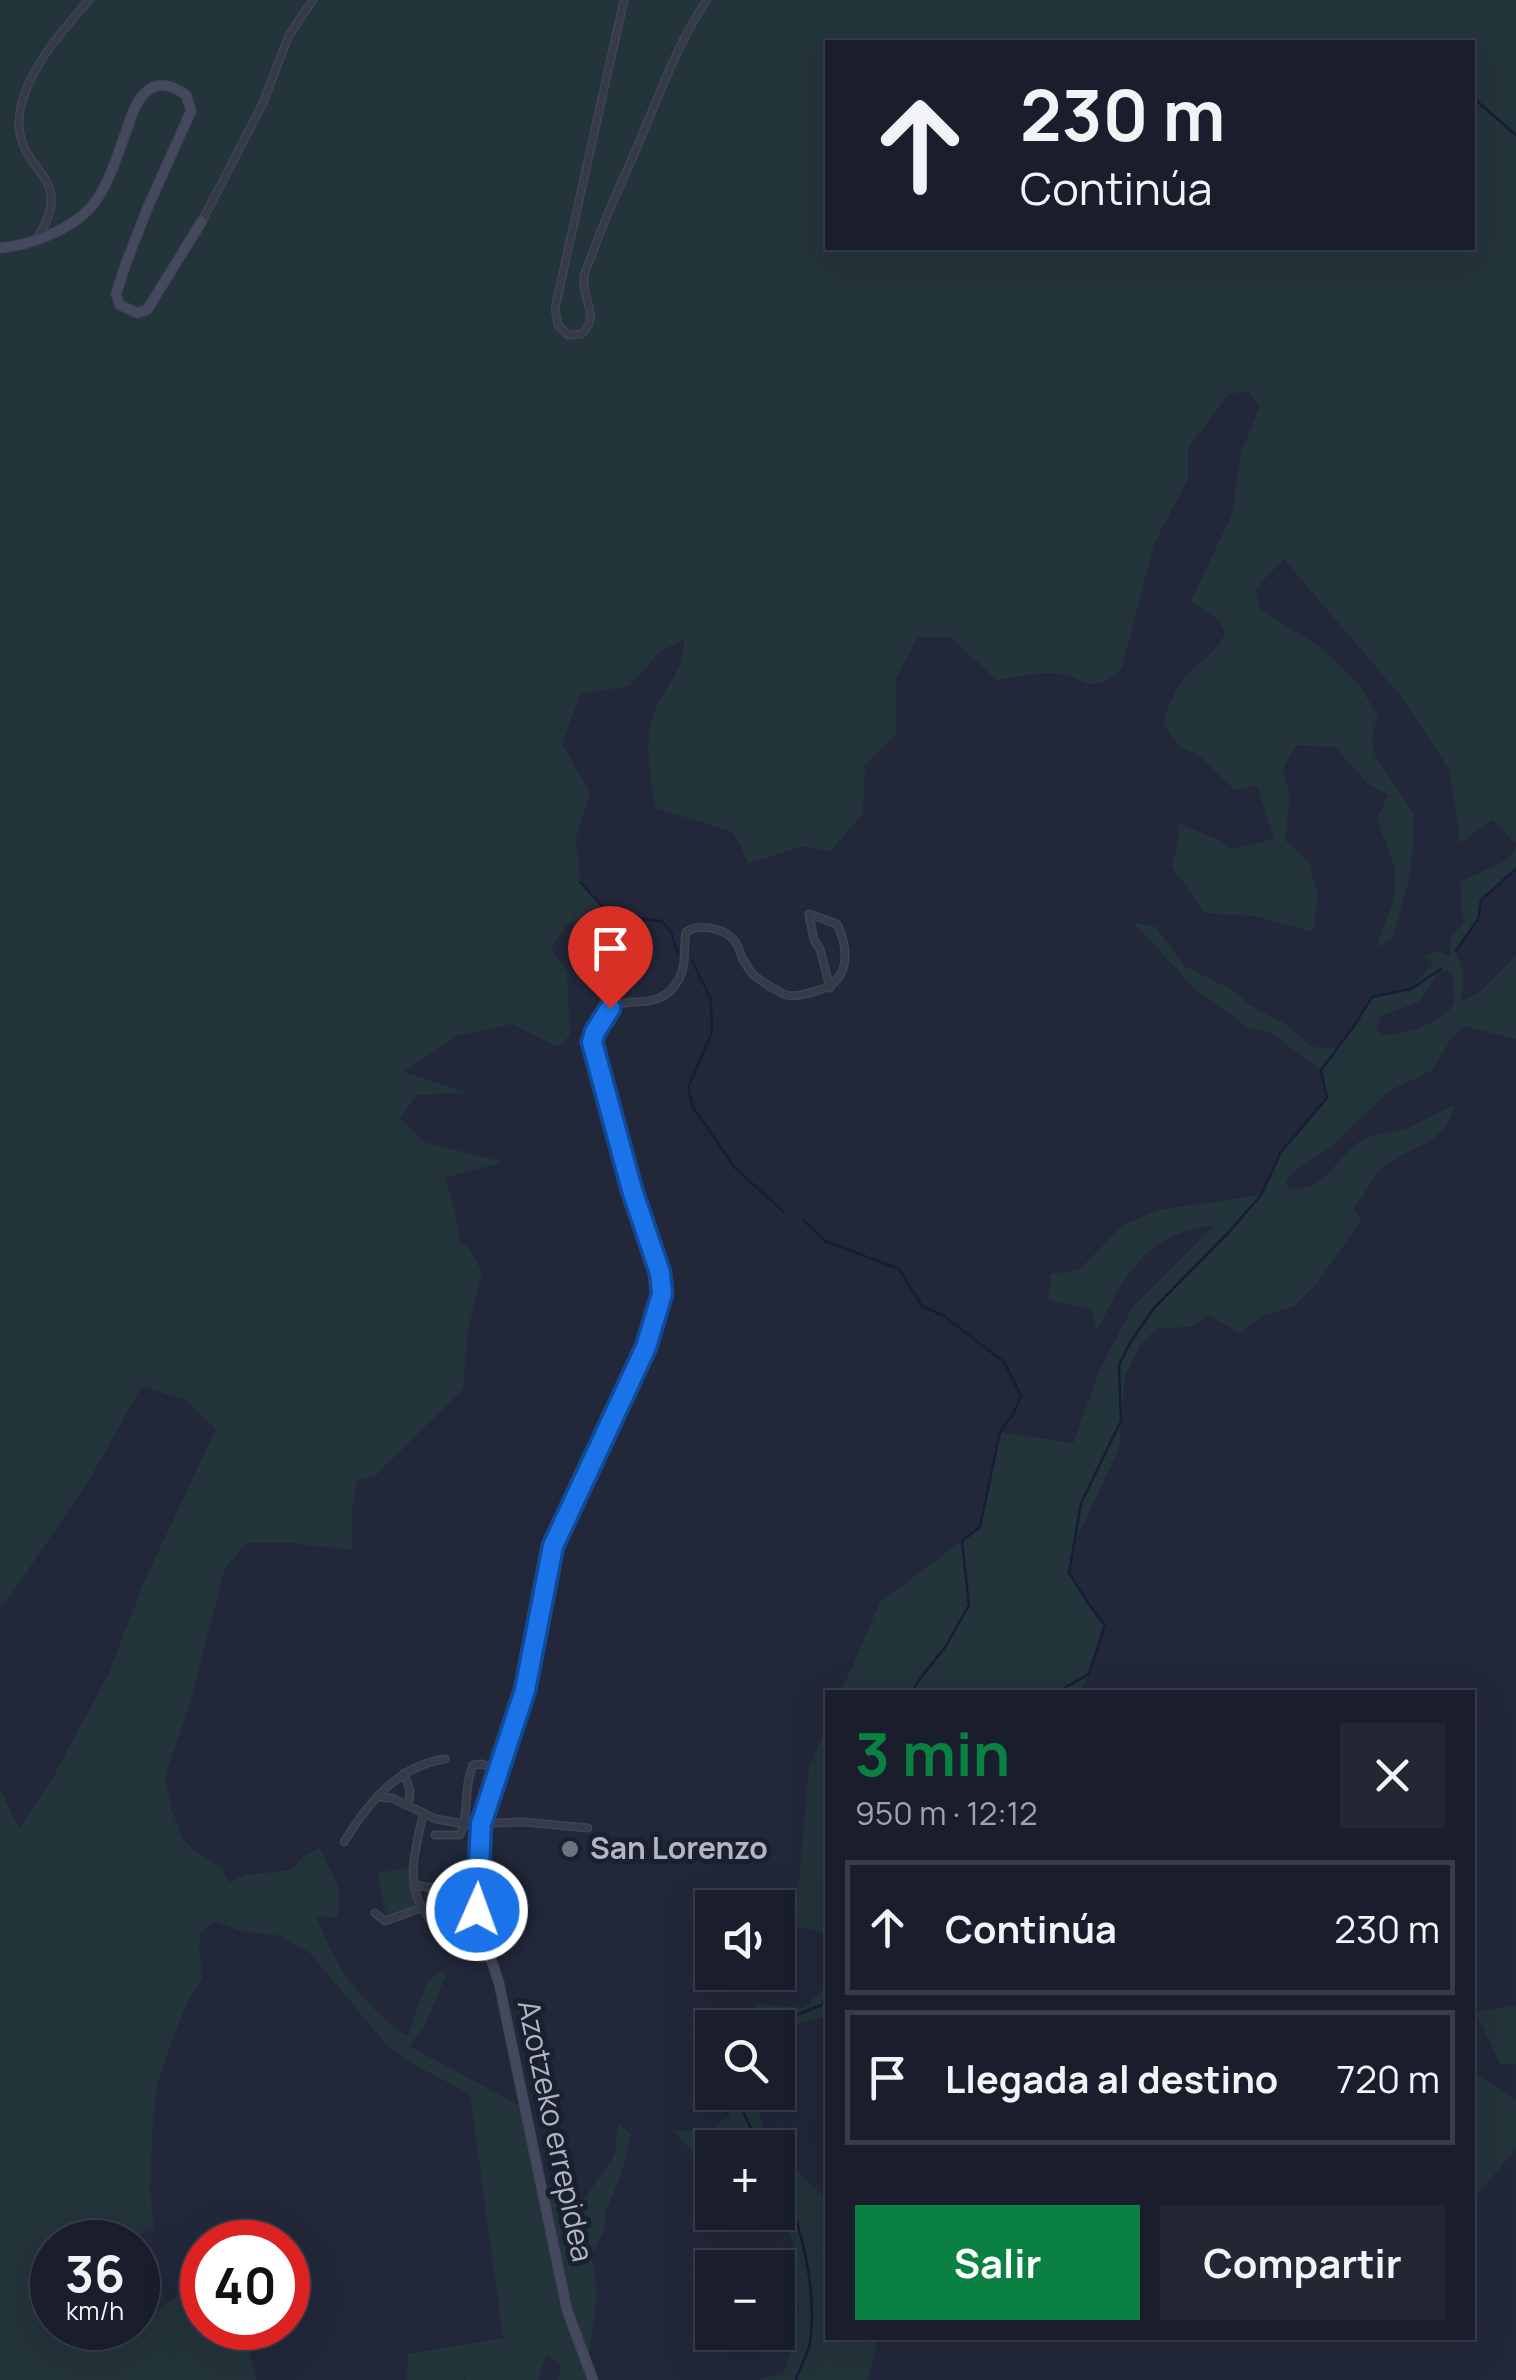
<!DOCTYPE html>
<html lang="es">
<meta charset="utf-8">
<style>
body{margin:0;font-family:Manrope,sans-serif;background:#232734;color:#f1f3f6;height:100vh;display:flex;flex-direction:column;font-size:38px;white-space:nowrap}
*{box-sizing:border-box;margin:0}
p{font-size:32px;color:#9fa2a9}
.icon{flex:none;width:55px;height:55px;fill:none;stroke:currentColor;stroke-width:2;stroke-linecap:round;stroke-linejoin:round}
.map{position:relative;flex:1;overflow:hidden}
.sheet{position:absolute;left:825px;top:1690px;width:650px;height:650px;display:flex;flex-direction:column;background:#1a1e2c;border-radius:0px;box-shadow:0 10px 40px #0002,0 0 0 2px #383c48}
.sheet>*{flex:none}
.hud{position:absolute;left:825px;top:40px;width:650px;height:210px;border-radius:0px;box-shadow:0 10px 40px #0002,0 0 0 2px #383c48;background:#1a1e2c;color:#f1f3f6;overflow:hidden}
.fabs{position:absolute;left:695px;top:1890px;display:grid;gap:20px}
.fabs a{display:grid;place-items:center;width:100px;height:100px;border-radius:0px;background:#1a1e2c;box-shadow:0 10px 40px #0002,0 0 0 2px #383c48;font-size:50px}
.speed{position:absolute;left:30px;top:2220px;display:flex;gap:20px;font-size:50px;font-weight:700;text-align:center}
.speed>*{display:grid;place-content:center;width:130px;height:130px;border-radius:50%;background:#1a1e2c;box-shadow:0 10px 40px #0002,0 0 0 2px #383c48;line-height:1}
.speed small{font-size:25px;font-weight:400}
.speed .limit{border:15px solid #d22;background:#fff;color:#111}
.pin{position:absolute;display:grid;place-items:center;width:85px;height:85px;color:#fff;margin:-102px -42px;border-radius:50% 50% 50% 0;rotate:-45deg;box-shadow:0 0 10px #0007}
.pin .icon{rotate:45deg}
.me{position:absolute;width:110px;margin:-55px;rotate:2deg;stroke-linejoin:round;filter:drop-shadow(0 0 8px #0008)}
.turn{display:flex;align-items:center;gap:35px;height:210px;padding:0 30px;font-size:45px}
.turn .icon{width:130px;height:130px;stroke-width:2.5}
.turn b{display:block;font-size:70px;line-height:85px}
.round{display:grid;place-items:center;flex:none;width:105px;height:105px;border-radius:0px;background:#232734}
.overview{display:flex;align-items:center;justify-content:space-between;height:170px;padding:0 30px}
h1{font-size:60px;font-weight:700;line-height:75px;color:#0b8043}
.action{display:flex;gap:20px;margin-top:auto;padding:20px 30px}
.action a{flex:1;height:115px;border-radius:0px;background:#0b8043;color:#fff;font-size:40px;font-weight:700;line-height:115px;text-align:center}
.action a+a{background:#232734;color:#f1f3f6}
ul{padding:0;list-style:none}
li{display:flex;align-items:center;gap:30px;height:135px;margin:0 20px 15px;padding:0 10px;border:5px solid #383c48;border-radius:0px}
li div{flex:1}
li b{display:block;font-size:38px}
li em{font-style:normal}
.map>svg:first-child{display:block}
</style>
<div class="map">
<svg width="1516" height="2380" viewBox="0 0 1516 2380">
<rect width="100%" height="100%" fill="#22283a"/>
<g fill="#24343b" fill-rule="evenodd">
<path d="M 0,0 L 1516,0 L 1516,844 L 1493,820 L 1460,843 L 1450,771 L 1404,700 L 1284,559 L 1267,576 L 1256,590 L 1260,609 L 1320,647 L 1359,685 L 1378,716 L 1372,736 L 1375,755 L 1413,813 L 1413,849 L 1408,883 L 1392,939 L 1376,948 L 1394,899 L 1395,869 L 1377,819 L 1388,795 L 1369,785 L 1335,747 L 1296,745 L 1283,769 L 1290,797 L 1285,840 L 1309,863 L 1318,896 L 1313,932 L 1254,916 L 1205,913 L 1172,867 L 1178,840 L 1178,823 L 1219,840 L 1231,849 L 1274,839 L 1257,785 L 1235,790 L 1197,754 L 1181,748 L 1163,724 C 1168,708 1173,693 1183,680 C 1199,661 1214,656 1226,632 L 1217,619 L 1191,601 L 1232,514 L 1241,453 L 1260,406 L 1247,391 L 1229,394 L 1188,448 L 1188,479 L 1154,544 L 1122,667 C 1091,702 1082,672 1051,673 C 1033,673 1014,677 996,680 L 952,638 L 918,637 L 896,678 L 896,734 L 865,765 L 863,813 L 831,851 L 803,846 L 749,863 L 733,832 L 655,808 C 651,776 643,744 654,713 C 665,683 684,674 684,640 L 661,651 L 629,686 L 580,694 L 562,744 L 590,793 L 576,838 L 580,881 L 610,915 L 566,924 L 551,949 L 567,971 L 570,1035 L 558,1047 L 512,1024 L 456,1036 L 404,1072 L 469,1093 L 417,1095 L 400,1118 L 423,1142 L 503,1162 L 445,1178 L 455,1212 L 460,1242 L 469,1248 L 482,1272 L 467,1335 L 463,1389 L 375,1476 L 357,1481 L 352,1509 L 352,1550 L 291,1543 L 247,1543 L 225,1568 L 191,1700 L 165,1776 L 171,1808 L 183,1839 L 195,1851 L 223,1868 L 225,1877 L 230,1882 L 245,1875 L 292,1870 L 305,1855 L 320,1848 L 338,1886 L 338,1918 L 316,1916 C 331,1955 346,1981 376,2011 C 386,2020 395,2030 407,2036 L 428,1980 L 440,1972 L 446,1975 L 424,2027 L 409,2046 L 519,2105 L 522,2117 L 525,2118 L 546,2195 L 585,2198 L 615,2154 L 618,2124 L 631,2134 L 622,2172 L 606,2211 L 605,2228 L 592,2254 L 597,2296 L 586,2380 L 558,2380 L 561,2364 L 546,2355 L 538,2380 L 466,2380 L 464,2373 L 464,2380 L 407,2380 L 408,2354 L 503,2338 L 470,2094 L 411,2063 L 385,2043 L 310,1953 L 281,1936 L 241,1931 L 214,1921 L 201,1932 L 199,1946 L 202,1978 L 184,2009 L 158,2081 L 153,2117 L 150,2188 L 154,2229 L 134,2238 L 131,2242 L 52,2242 L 52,2328 L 138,2328 L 138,2311 L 155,2312 L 179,2295 L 202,2312 L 202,2328 L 251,2328 L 250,2355 L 256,2380 L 0,2380 L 0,1789 L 19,1828 L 52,1779 L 108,1675 L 144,1582 L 216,1429 L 186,1400 L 142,1386 L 89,1480 L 9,1598 L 0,1607 ZM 828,42 L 1472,42 L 1472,248 L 828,248 Z"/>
<path d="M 1516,847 L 1516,869 L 1481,900 L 1478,919 L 1456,952 L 1463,972 L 1462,1001 L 1480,992 L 1516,956 L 1516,1039 L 1464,1026 L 1451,1039 L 1431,1071 L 1389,1091 L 1331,1147 L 1291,1173 L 1286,1183 L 1290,1189 C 1329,1192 1336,1152 1366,1138 C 1378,1133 1392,1133 1405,1129 C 1421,1123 1438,1112 1455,1105 C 1443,1146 1415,1144 1386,1165 C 1375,1172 1364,1197 1353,1209 L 1362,1219 L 1318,1282 L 1294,1306 L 1262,1316 L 1240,1333 L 1208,1315 L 1191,1327 L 1157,1328 L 1141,1344 L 1125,1376 L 1119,1449 L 1074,1544 L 1069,1573 C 1081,1591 1090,1609 1105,1625 L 1089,1674 L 1079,1692 L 841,1692 L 880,1602 L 980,1527 L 1000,1432 L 1073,1443 L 1100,1369 L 1132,1308 L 1214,1225 C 1148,1233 1123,1275 1097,1332 L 1091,1309 L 1049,1300 L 1051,1274 L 1079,1270 L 1123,1225 L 1158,1210 L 1261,1195 L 1281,1152 L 1327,1098 L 1321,1070 L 1271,1033 L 1247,1027 L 1194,988 L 1133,922 L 1156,927 L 1184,966 L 1233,990 L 1248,1004 L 1287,1025 L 1312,1047 L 1337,1048 L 1372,997 L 1411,989 L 1434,962 L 1424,956 L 1439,951 L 1450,957 L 1451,937 L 1463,923 L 1460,882 L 1507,860 ZM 1441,969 C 1452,972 1453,975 1454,987 C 1454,990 1455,1000 1454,1003 C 1446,1022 1399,1037 1381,1035 L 1376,1029 L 1381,1016 L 1420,1001 Z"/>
<path d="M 827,1725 L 827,1934 L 795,1926 L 809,1768 Z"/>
<path d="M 412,1867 L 419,1906 L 389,1917 L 385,1911 L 378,1873 Z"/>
<path d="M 827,1976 L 827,2015 L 797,2025 L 778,2053 L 778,2028 L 751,2027 L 756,2004 L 804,2008 L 822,1990 Z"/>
<path d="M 1516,2006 L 1516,2064 L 1500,2064 L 1475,2011 Z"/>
<path d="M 1473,2072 L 1516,2100 L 1516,2148 L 1473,2200 Z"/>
<path d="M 732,2093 L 755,2093 L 764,2131 L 773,2147 L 712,2148 L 712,2176 L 673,2130 L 708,2131 L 729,2116 Z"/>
<path d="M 778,2157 L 782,2165 L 796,2169 L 827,2200 L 828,2338 L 878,2338 L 868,2380 L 761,2380 L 760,2378 L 783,2375 L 795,2339 L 798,2305 L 793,2285 L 793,2243 L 779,2215 Z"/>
</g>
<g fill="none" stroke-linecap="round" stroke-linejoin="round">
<g stroke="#161e37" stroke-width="2.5">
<path d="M 1472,97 L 1516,135"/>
<path d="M 580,882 L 610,915 L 662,921 L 671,932 L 678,954"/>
<path d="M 1456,951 L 1478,919 L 1481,900 L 1516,869"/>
<path d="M 692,961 L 711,999 L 712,1033 L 688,1087 L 693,1107 L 735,1168 L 784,1212"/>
<path d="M 803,1220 L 825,1241 L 899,1269 L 922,1306 L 944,1316 L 1004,1362 L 1021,1396 L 1013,1414 L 1000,1432 L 980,1527 L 962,1541 L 969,1605 L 946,1646 L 921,1677 L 912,1692"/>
<path d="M 1063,1692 L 1066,1687 L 1089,1674 L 1105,1625 C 1090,1609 1081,1591 1069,1573 L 1081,1503 L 1121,1421 L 1119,1365 L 1131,1341 L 1154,1308 L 1228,1233 L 1261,1195 L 1281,1152 L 1327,1098 L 1321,1070 L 1354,1026 L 1372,997 L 1411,989 L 1441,969"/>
<path d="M 777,2028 L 786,2019 L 822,2005 L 828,1993"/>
<path d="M 742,2092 L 740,2105 L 757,2141"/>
<path d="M 778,2180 C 803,2222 817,2293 810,2343 C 808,2355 799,2368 796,2380"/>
</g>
<g stroke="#3f4453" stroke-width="9">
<g id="street">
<path d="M 624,0 L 555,308 L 558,325 L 568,335 L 581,334 C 602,316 581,300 584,277 C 585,270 589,262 592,255 C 605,216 624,178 640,140 C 660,93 678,42 707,0"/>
<path d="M 202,221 L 263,103 L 289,35 L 313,0"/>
<path d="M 38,237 C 76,176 21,174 19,125 C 18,80 60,33 89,0"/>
<path d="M 809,915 L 814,940 L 820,949 L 830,988"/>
<path d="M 404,1773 L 410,1790 L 409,1801 L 405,1805"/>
<path d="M 378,1797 L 392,1798 L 436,1819 L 465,1824 L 523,1822 L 588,1828"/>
<path d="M 424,1814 C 419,1827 418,1839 415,1853 C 404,1915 443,1933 490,1959"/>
<path d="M 435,1835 L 460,1835 C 470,1813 463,1787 473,1765 L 482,1764 L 499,1771"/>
<path d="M 344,1842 C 368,1803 397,1766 445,1759"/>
<path d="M 415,1885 C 437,1890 460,1888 478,1874"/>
<path d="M 477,1891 L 481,1824 L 525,1690 L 553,1546 L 646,1347 L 662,1294 L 660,1273 L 640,1215 L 596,1062 C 593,1047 591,1037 600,1024 C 603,1019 605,1014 609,1010 C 627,993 659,1015 679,979 C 687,965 683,948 686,932 C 701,922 731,929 738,947 C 742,957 745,966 753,974 C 757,979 780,993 786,995 C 794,997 808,994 816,991 C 850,983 850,951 837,924 L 809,914"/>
<path d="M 375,1913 L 385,1921 L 421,1908"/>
</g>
</g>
<g stroke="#3f4453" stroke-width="11">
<g id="secondary">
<path d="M 0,248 C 29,246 72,229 91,207 C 109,186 117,155 127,129 C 131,117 135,103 144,94 C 157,80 172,85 186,95 L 191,111 L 148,207 L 126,263 L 116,294 L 120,305 L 137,313 L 147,310 L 202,221"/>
<path d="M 477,1891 L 477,1910 L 479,1923 L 499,1983 L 567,2310 L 593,2380"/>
</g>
</g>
<use href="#street" stroke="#363b4a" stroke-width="6"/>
<use href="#secondary" stroke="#44495d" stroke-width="9"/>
</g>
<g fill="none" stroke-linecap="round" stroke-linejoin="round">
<g stroke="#114b97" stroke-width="25">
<path id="route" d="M 477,1910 L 481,1824 L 525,1690 L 553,1546 L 646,1347 L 662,1294 L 660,1273 L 632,1190 L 592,1042 L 595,1032 L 610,1008"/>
</g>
<use href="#route" stroke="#1a73e8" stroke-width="18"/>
</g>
<circle fill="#6b7280" stroke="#1b202f" stroke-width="4" cx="570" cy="1849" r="10"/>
<g text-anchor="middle" stroke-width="10" stroke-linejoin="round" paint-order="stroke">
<g font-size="30" font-weight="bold" fill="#b1b5c6" stroke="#1b202f" text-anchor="start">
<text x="590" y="1859">San Lorenzo</text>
</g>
<g font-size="30" fill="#b1b5c6" stroke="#1b202f">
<text transform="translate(555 2131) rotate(78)" y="10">Azotzeko errepidea</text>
</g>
</g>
</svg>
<div class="fabs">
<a><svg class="icon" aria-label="sound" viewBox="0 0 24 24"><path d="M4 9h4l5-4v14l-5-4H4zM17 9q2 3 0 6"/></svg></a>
<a><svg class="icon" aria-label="search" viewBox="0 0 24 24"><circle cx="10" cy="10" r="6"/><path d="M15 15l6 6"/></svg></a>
<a>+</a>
<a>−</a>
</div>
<div class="speed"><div>36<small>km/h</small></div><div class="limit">40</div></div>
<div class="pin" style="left:610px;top:1008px;background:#d93025"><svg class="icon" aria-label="arrive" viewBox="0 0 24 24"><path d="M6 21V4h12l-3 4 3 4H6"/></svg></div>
<svg class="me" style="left:477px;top:1910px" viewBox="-20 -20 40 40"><circle r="17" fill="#1a73e8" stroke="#fff" stroke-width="3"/><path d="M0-11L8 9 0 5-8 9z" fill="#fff"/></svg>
<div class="hud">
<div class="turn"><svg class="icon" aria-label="ahead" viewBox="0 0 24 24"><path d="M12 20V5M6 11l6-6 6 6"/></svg><div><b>230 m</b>Continúa</div></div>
</div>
<section class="sheet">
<div class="overview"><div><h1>3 min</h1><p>950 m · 12:12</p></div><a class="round"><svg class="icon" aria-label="close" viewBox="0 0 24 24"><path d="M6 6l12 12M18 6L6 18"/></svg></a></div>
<ul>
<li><svg class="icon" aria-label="ahead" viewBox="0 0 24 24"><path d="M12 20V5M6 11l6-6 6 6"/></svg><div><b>Continúa</b></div><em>230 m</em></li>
<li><svg class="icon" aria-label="arrive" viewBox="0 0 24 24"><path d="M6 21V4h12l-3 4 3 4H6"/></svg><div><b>Llegada al destino</b></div><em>720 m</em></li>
</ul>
<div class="action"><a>Salir</a><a>Compartir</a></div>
</section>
</div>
